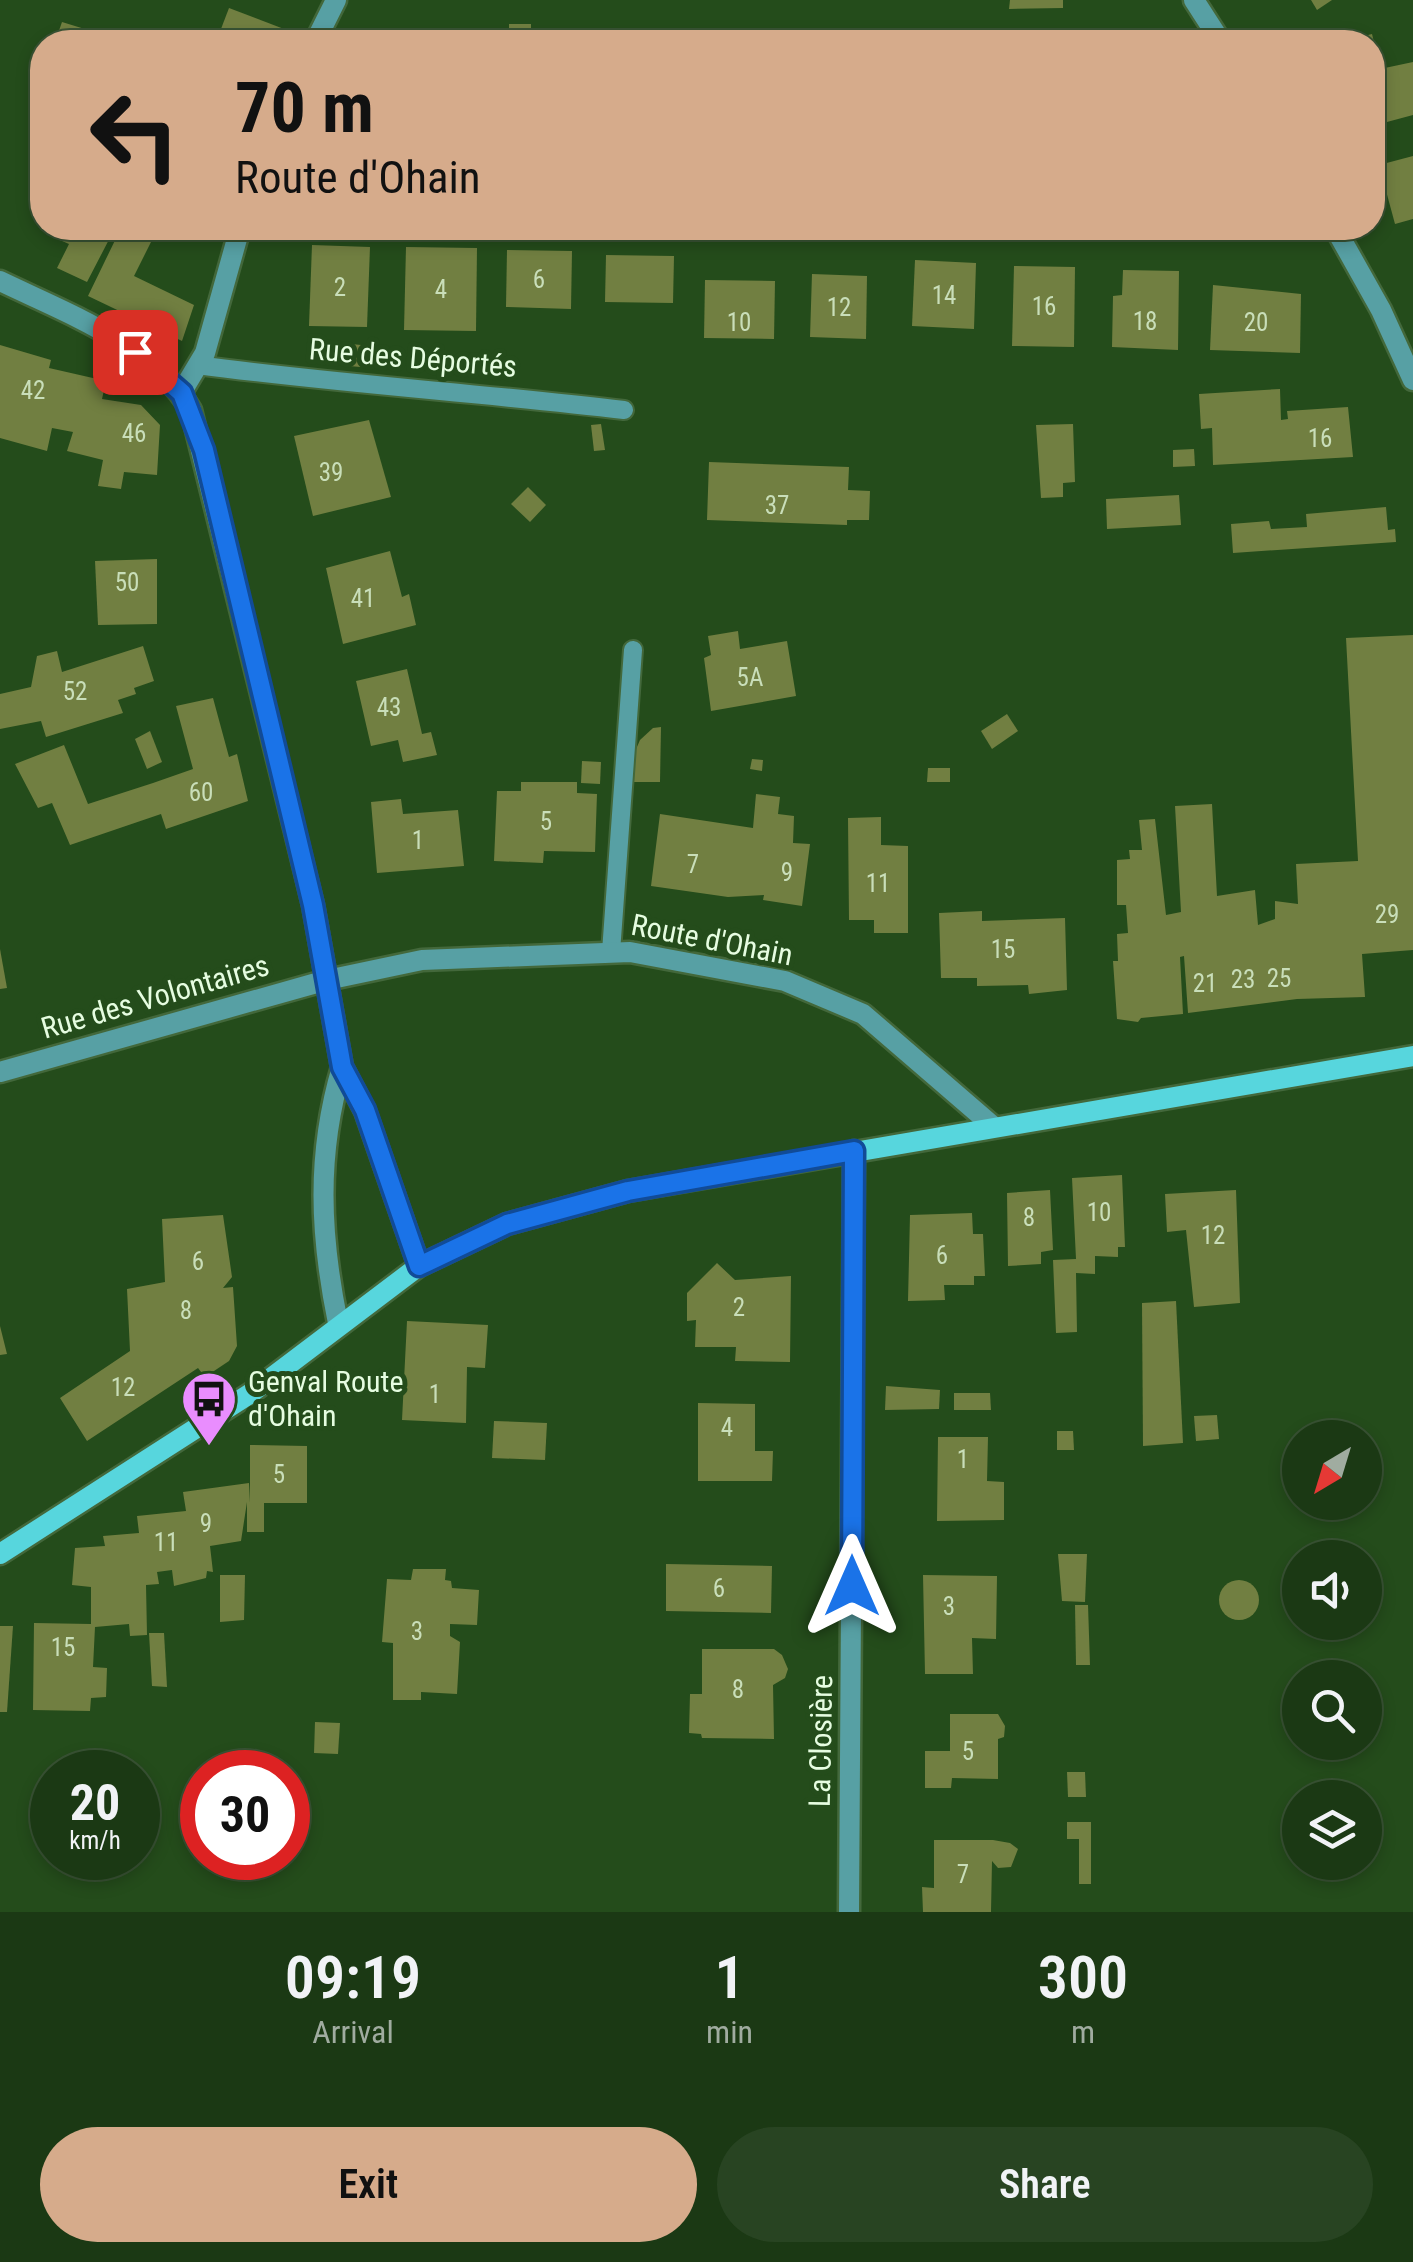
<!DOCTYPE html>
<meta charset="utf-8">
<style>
body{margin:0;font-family:"Roboto Condensed",sans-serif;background:#284422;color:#f1f3f6;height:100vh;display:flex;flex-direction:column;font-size:38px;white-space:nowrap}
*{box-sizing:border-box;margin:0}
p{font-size:32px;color:#a0aca0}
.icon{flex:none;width:55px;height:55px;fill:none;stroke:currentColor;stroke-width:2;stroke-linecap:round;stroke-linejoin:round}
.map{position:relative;height:1912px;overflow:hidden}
.side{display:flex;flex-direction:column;background:#1b3914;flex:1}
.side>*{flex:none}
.guide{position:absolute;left:30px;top:30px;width:1355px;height:210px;border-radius:40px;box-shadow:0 5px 15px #0003,0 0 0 2px #395334;background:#d6ab8b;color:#111;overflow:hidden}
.needle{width:65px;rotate:218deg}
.tools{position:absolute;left:1282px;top:1420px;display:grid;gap:20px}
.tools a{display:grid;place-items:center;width:100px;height:100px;border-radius:50%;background:#1b3914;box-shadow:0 5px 15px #0003,0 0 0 2px #395334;font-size:50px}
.speed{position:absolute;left:30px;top:1750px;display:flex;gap:20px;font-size:50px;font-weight:700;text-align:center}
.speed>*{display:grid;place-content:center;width:130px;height:130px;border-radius:50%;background:#1b3914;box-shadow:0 5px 15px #0003,0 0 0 2px #395334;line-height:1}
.speed small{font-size:25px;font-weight:400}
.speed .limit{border:15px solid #d22;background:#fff;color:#111}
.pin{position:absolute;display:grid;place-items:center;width:85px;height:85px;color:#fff;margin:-42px;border-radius:20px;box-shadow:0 5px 15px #0006}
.me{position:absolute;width:110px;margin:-55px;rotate:0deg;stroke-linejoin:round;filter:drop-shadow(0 0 8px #0008)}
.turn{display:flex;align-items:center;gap:35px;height:210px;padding:0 40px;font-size:45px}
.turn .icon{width:130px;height:130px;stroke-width:2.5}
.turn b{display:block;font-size:70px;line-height:85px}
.eta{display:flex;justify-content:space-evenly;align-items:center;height:170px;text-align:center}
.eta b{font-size:60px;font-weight:600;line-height:70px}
.action{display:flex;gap:20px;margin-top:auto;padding:20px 40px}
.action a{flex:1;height:115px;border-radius:60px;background:#d6ab8b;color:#111;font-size:40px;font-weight:600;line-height:115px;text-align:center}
.action a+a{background:#284422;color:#f1f3f6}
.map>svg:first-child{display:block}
</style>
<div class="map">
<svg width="1413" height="1912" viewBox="0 0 1413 1912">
<rect width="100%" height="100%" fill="#244c1b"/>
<g fill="#717f41">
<path d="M 1010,0 L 1063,0 L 1063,8 L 1009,9 Z"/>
<path d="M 1311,0 L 1332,0 L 1317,10 Z"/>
<path d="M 229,8 L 284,29 L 279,42 L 216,42 Z"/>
<path d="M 62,22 L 88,30 L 84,42 L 55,42 Z"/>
<rect x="509" y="24" width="22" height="15"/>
<path d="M 145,28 L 177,39 L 176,42 L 140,42 Z"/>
<path d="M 1372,34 L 1374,42 L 1344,42 L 1344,41 Z"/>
<path d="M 1374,43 L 1380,69 L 1413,62 L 1413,115 L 1372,126 Z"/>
<path d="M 1413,156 L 1413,219 L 1395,224 L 1379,165 Z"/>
<path d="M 39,158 L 42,160 L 42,179 L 31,173 Z"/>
<path d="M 57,228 L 115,228 L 87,282 L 57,268 L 69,244 L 53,237 Z"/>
<path d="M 121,228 L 158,228 L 134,276 L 194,305 L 182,341 L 88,296 Z"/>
<path d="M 312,245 L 370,247 L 367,327 L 309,326 Z"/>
<path d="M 406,247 L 477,248 L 476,331 L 404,330 Z"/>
<path d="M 507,250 L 572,251 L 571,309 L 506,307 Z"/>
<path d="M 606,255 L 674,256 L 673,303 L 605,302 Z"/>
<path d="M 915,260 L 976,263 L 974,329 L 912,326 Z"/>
<path d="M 1014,266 L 1075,267 L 1074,347 L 1012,346 Z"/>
<path d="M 1123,270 L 1179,271 L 1178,350 L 1112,347 L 1113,296 L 1122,295 Z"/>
<path d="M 812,274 L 867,276 L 866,339 L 810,337 Z"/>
<path d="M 705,280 L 775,281 L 774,339 L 704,338 Z"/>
<path d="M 1213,285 L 1301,294 L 1300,353 L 1210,350 Z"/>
<path d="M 350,344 L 373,346 L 372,368 L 349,366 Z"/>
<path d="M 0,345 L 51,360 L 49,368 L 106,381 L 102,399 L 141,405 L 160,425 L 157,475 L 124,472 L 121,489 L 98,486 L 103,460 L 67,451 L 73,432 L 52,428 L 47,451 L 0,438 Z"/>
<path d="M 1280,389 L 1281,420 L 1288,419 L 1287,411 L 1348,407 L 1353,457 L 1213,465 L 1212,428 L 1201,429 L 1199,394 Z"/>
<path d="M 369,420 L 391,497 L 313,516 L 294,436 Z"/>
<path d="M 601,424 L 605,450 L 594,451 L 591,425 Z"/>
<path d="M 1073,424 L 1075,482 L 1063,483 L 1063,497 L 1041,498 L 1036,425 Z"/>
<path d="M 1194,449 L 1195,466 L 1173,467 L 1173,450 Z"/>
<path d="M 709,462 L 849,467 L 848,490 L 870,491 L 869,520 L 847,520 L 847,525 L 707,520 Z"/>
<path d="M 528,487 L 546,505 L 530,522 L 511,504 Z"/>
<path d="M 1179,495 L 1181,525 L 1107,529 L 1106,499 Z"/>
<path d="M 1386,507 L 1388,530 L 1395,529 L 1396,542 L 1233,553 L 1231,524 L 1269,521 L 1271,529 L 1307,527 L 1306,514 Z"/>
<path d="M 390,551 L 402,597 L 409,594 L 416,625 L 343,644 L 326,568 Z"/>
<path d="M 157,559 L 157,624 L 98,625 L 95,561 Z"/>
<path d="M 738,631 L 740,649 L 787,641 L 796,696 L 711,711 L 704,658 L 711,655 L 708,636 Z"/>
<path d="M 1413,635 L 1413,950 L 1362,954 L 1365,997 L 1297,999 L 1188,1013 L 1184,956 L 1180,957 L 1183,1014 L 1141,1018 L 1138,1022 L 1117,1019 L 1113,961 L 1118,961 L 1117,934 L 1128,933 L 1126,905 L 1117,905 L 1117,860 L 1130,859 L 1129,850 L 1142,850 L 1139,820 L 1155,819 L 1166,915 L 1181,912 L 1175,806 L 1212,804 L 1217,896 L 1255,890 L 1258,925 L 1275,919 L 1275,901 L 1298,904 L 1296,864 L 1358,861 L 1346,638 Z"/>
<path d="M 143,646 L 154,681 L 134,688 L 136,694 L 118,700 L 123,713 L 46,737 L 41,721 L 0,729 L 0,694 L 31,687 L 37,656 L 57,651 L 62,672 Z"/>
<path d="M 407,669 L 422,734 L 431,732 L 437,755 L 403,762 L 398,740 L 371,746 L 356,681 Z"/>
<path d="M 213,698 L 229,757 L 237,754 L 248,801 L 166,829 L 161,814 L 70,845 L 52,803 L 38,808 L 15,764 L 64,745 L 88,804 L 153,783 L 193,769 L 176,706 Z"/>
<path d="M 1007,714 L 1018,731 L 992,749 L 981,731 Z"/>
<path d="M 661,727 L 660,782 L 633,782 L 633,756 L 640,740 L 653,728 Z"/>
<path d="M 150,731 L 162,762 L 147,769 L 135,739 Z"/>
<path d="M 752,759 L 763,760 L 762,771 L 750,769 Z"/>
<path d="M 582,761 L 601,762 L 600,784 L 581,783 Z"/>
<path d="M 928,768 L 950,768 L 950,782 L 927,782 Z"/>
<path d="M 521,782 L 577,782 L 577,793 L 597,794 L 595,852 L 544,851 L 543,863 L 494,861 L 497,791 L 521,791 Z"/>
<path d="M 756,794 L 780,797 L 778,814 L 794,816 L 793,843 L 810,844 L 802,906 L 763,900 L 764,895 L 728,897 L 651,886 L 660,814 L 753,828 Z"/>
<path d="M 401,799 L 403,814 L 458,810 L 464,866 L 377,873 L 371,802 Z"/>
<path d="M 881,817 L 881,845 L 908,846 L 908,933 L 874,933 L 874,920 L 849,920 L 848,818 Z"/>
<path d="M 982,911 L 982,921 L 1065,918 L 1067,990 L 1029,994 L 1028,985 L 977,986 L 977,978 L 941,978 L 939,913 Z"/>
<path d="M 0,949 L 7,988 L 0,989 Z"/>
<path d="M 1122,1175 L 1125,1247 L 1118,1247 L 1118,1257 L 1095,1256 L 1095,1274 L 1076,1273 L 1077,1332 L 1056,1333 L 1053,1260 L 1076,1259 L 1072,1178 Z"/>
<path d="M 1050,1190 L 1053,1250 L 1041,1252 L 1041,1264 L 1008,1266 L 1007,1193 Z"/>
<path d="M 1236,1190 L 1240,1303 L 1194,1307 L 1186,1230 L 1167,1232 L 1165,1194 Z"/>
<path d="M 972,1213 L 973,1234 L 983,1234 L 985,1276 L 974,1276 L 974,1285 L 944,1285 L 945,1300 L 908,1301 L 910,1215 Z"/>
<path d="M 223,1215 L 232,1277 L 223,1288 L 233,1287 L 237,1346 L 229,1361 L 205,1377 L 198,1368 L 87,1441 L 60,1398 L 130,1351 L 127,1289 L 165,1282 L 162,1219 Z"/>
<path d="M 717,1263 L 735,1280 L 791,1276 L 790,1362 L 735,1361 L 736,1347 L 695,1347 L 696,1320 L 687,1321 L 687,1293 Z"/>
<path d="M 1176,1301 L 1183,1443 L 1143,1446 L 1142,1303 Z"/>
<path d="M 407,1321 L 488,1325 L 485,1368 L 467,1367 L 466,1423 L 402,1420 Z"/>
<path d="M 0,1326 L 7,1354 L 0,1355 Z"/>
<path d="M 886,1386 L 940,1390 L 939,1409 L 885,1410 Z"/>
<path d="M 954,1393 L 990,1393 L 991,1410 L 954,1410 Z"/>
<path d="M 698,1403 L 755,1404 L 755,1451 L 773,1451 L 772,1481 L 698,1481 Z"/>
<path d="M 1217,1415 L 1219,1439 L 1196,1441 L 1194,1416 Z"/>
<path d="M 494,1421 L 547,1423 L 545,1460 L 492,1458 Z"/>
<path d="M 1057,1431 L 1073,1431 L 1074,1450 L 1057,1450 Z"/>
<path d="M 938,1437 L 988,1437 L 987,1481 L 1004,1482 L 1004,1520 L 937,1521 Z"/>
<path d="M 250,1445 L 307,1446 L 307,1503 L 264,1503 L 264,1532 L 247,1532 L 247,1502 L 241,1541 L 210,1546 L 213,1572 L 207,1571 L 206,1578 L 174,1586 L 172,1570 L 157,1572 L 159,1584 L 146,1585 L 147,1635 L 130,1636 L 129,1624 L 95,1627 L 93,1667 L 107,1668 L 106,1697 L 91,1698 L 90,1711 L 33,1710 L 34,1623 L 91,1624 L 91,1587 L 72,1585 L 75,1548 L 105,1546 L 103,1536 L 139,1533 L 137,1516 L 186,1511 L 183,1492 L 249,1483 L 250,1503 Z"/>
<path d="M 1058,1554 L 1087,1554 L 1085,1602 L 1062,1601 Z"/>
<path d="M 666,1564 L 772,1566 L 771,1613 L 666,1611 Z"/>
<path d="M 413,1569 L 446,1569 L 445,1580 L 451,1581 L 452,1588 L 479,1590 L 477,1625 L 450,1624 L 450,1636 L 460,1642 L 457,1694 L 421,1692 L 421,1700 L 393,1700 L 393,1643 L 382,1642 L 387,1579 L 411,1580 Z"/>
<path d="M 220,1575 L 245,1575 L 244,1620 L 220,1622 Z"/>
<path d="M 923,1575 L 997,1576 L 996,1639 L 972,1638 L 973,1674 L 925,1674 Z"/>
<circle cx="1239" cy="1600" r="20"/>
<path d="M 1075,1605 L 1088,1605 L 1090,1665 L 1076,1665 Z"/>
<path d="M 0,1626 L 13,1626 L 7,1712 L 0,1712 Z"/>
<path d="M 149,1633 L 164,1633 L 167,1687 L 152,1686 Z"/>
<path d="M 702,1649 L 774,1649 L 782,1655 L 788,1669 L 785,1678 L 773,1685 L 774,1739 L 702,1738 L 701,1734 L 689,1733 L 690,1694 L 702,1694 Z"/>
<path d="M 950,1714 L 998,1714 L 1005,1726 L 1004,1737 L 998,1739 L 998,1779 L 952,1778 L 951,1788 L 925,1788 L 925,1751 L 950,1751 Z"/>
<path d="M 315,1722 L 340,1723 L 338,1754 L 314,1753 Z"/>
<path d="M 1067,1772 L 1085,1772 L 1086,1797 L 1068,1797 Z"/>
<path d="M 1067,1822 L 1091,1822 L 1091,1884 L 1079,1884 L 1079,1839 L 1067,1839 Z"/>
<path d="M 934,1840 L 993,1840 L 1010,1843 L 1018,1849 L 1011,1867 L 998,1868 L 992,1861 L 991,1912 L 923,1912 L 922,1887 L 934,1888 Z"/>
</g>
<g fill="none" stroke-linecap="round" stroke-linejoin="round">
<g stroke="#43683b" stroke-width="22">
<g id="service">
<path d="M 197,365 C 339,384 481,393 624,410"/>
<path d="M 611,952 L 633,650"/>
</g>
</g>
<g stroke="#43683b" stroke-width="25">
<g id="minor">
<path d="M 1194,0 L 1221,42"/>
<path d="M 315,42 L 336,0"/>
<path d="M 1335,228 L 1381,310 L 1413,380"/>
<path d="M 181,393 L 205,353 L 240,228"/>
<path d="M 0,1072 L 327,980 L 422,960 L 630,952 L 785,981 L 863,1014 L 994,1127"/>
<path d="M 849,1912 L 854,1151"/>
</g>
</g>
<g stroke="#43683b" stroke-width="25">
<g id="tertiary">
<path d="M 0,281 C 66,313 152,344 191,410 L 313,905 L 342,1067 L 365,1111 L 419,1266"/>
<path d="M 338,1323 C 320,1235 316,1155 342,1067"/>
</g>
</g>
<g stroke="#43683b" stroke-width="25">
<path id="secondary" d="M 0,1554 L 251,1393 L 419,1266 L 507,1224 L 628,1191 L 1413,1056"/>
</g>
<use href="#service" stroke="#57a0a4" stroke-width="18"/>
<use href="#minor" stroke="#57a0a4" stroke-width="20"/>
<use href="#tertiary" stroke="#57a0a4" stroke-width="20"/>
<use href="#secondary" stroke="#57d6dd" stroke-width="20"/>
</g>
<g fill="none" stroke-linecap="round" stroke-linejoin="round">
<g stroke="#114b97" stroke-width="25">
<path id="route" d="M 135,352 L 182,393 L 204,450 L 313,905 L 342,1067 L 365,1110 L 419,1266 L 507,1224 L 628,1191 L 854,1151 L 852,1586"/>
</g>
<use href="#route" stroke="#1a73e8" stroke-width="18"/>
</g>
<defs>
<g id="bus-pin" transform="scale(2.875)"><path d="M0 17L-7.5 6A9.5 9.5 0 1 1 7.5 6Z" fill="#e98dfe" stroke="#244c1b"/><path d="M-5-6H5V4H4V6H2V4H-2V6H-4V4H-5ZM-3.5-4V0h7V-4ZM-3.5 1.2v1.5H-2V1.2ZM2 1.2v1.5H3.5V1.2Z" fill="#111"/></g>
</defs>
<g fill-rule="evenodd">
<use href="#bus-pin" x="209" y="1399"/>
</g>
<g text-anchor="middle" stroke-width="10" stroke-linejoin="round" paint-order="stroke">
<g font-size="25" fill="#c9deb9">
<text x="539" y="288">6</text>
<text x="340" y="296">2</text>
<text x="441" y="298">4</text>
<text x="944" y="304">14</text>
<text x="1044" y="315">16</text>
<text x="839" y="316">12</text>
<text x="1145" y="330">18</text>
<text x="739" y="331">10</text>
<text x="1256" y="331">20</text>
<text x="33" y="399">42</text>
<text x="134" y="442">46</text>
<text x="1320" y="447">16</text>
<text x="331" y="481">39</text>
<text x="777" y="514">37</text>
<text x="127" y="591">50</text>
<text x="363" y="607">41</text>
<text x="750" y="686">5A</text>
<text x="75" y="700">52</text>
<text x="389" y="716">43</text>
<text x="201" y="801">60</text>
<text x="546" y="830">5</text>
<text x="418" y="849">1</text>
<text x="693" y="873">7</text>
<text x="787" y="881">9</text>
<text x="878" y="892">11</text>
<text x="1387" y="923">29</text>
<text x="1003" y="958">15</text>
<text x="1279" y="987">25</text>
<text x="1243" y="988">23</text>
<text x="1205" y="992">21</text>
<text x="1099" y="1221">10</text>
<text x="1029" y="1226">8</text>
<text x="1213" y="1244">12</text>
<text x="942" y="1264">6</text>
<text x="198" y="1270">6</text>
<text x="739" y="1316">2</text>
<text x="186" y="1319">8</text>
<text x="123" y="1396">12</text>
<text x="435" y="1403">1</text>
<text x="727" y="1436">4</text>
<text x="963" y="1468">1</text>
<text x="279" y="1483">5</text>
<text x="206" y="1532">9</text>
<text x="166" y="1551">11</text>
<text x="719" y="1597">6</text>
<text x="949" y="1615">3</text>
<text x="417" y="1640">3</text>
<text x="63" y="1656">15</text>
<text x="738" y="1698">8</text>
<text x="968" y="1760">5</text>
<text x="963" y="1883">7</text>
</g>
<g font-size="30" fill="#e6fde1" stroke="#244c1b">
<text transform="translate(413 358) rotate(5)" y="10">Rue des Déportés</text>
<text transform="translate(712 940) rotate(11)" y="10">Route d'Ohain</text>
<text transform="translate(155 997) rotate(-16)" y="10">Rue des Volontaires</text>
<text transform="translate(821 1741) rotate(-89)" y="10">La Closière</text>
</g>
<g font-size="30" fill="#e6fde1" stroke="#244c1b" text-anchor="start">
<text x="248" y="1392">Genval Route<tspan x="248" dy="34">d'Ohain</tspan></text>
</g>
</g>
</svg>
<div class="tools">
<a><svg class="needle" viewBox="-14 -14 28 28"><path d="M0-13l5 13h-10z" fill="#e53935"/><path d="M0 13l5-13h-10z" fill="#a0aca0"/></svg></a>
<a><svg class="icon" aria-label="sound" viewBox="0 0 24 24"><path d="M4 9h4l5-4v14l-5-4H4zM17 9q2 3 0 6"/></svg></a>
<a><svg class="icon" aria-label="search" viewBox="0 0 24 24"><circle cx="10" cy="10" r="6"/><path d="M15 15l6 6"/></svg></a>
<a><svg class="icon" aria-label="layers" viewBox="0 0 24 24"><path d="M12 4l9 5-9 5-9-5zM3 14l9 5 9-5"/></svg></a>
</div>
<div class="speed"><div>20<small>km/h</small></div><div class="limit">30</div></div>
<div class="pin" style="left:135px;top:352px;background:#d93025"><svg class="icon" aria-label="arrive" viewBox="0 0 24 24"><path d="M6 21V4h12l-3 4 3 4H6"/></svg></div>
<svg class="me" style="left:852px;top:1586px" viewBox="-20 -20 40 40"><path d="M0-17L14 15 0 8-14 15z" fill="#1a73e8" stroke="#fff" stroke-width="4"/></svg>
<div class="guide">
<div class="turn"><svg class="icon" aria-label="left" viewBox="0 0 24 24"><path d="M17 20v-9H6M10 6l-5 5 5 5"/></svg><div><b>70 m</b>Route d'Ohain</div></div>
</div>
</div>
<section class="side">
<div class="eta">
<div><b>09:19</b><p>Arrival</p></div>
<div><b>1</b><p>min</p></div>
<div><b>300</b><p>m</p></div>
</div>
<div class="action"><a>Exit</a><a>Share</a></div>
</section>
